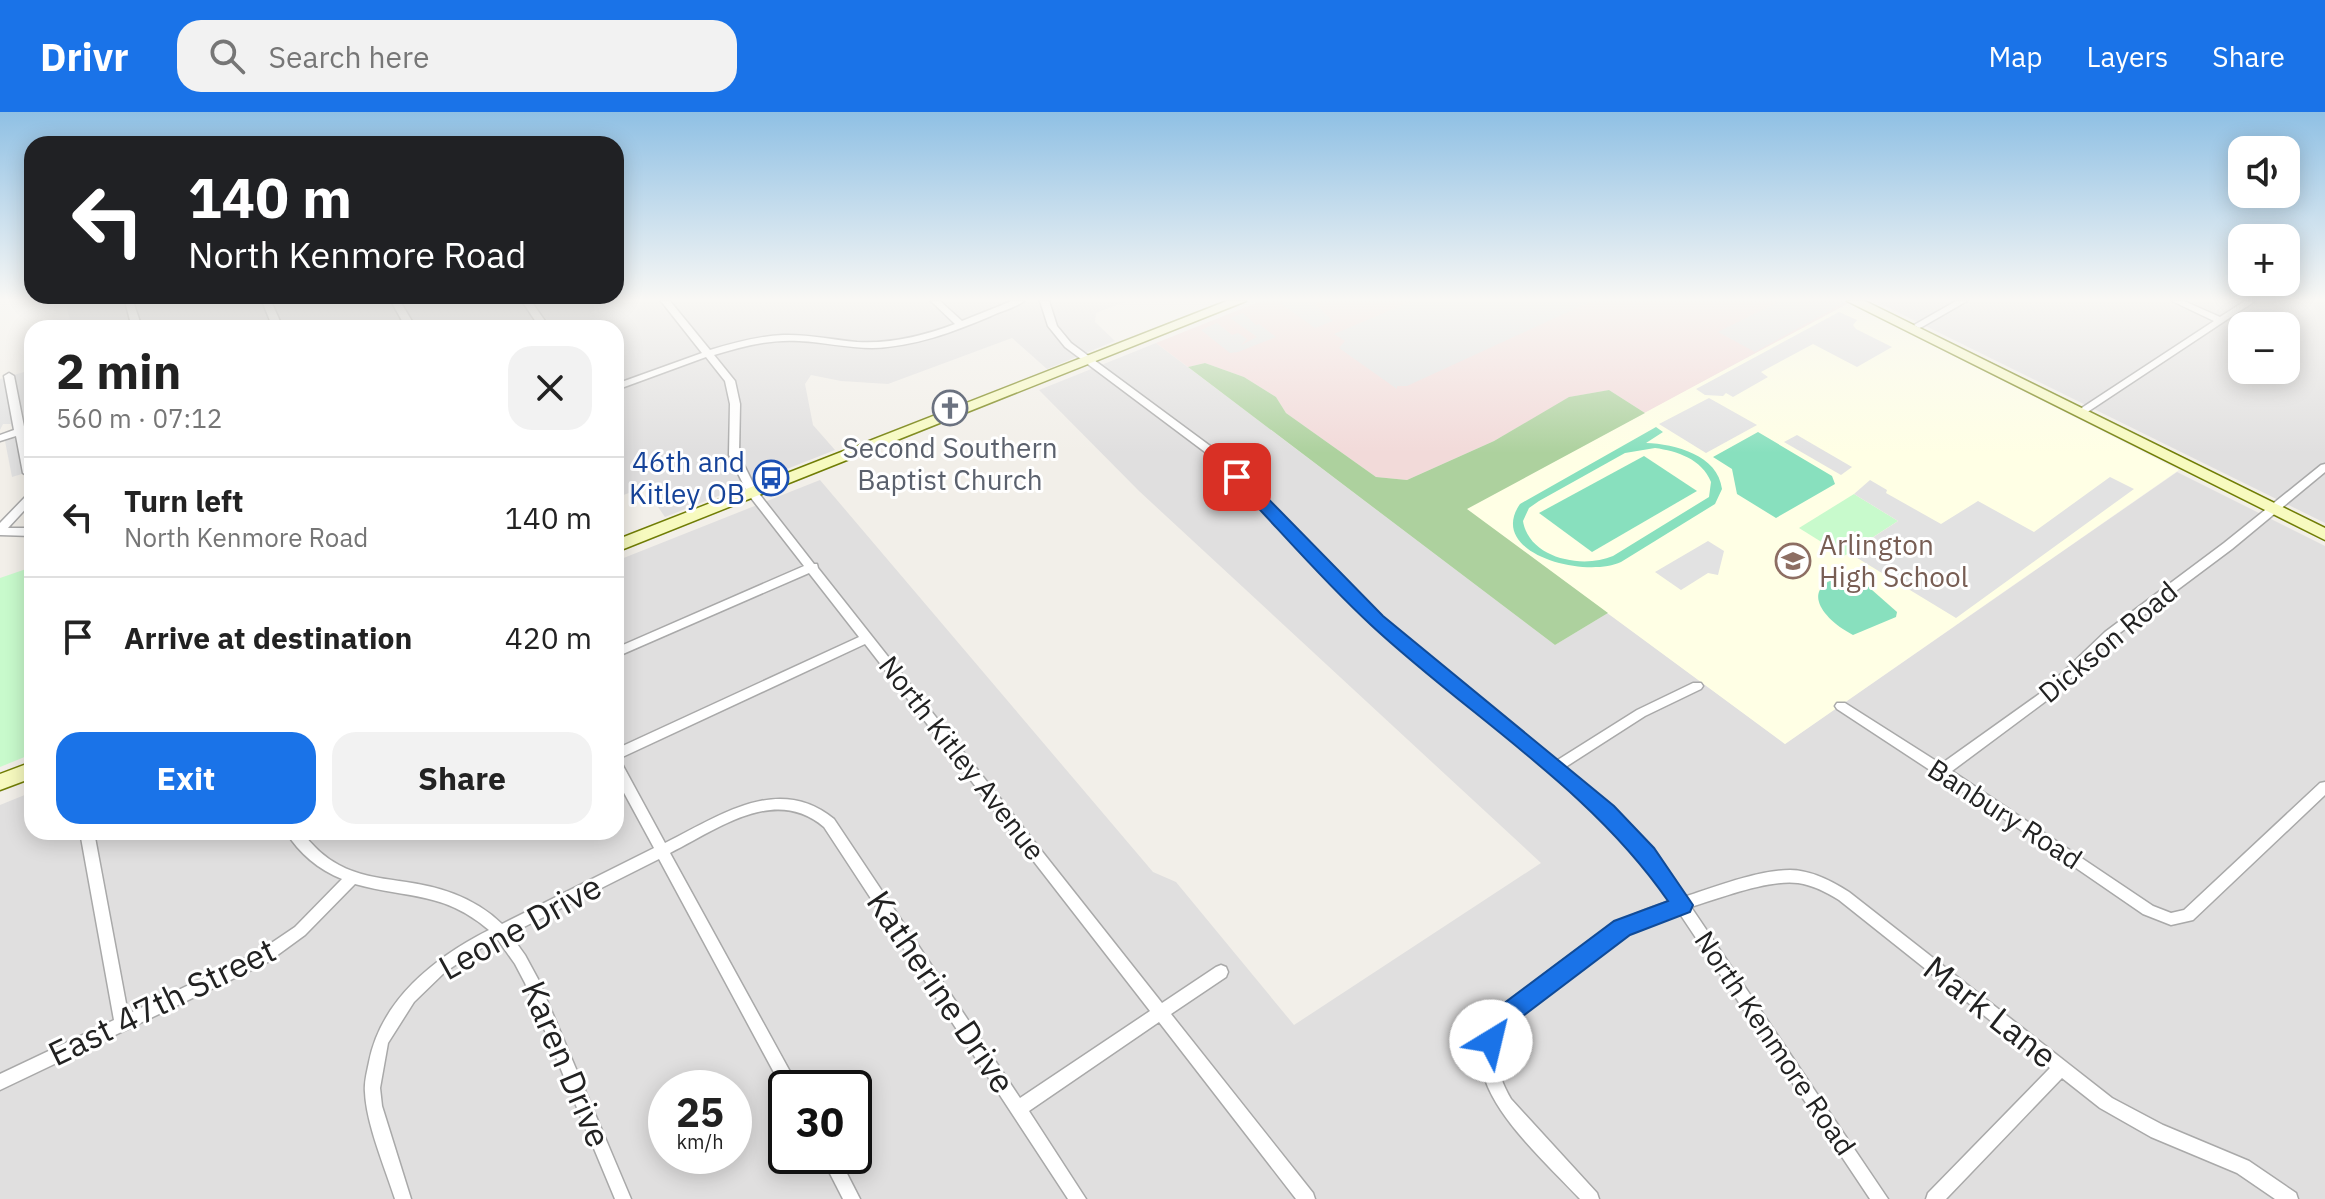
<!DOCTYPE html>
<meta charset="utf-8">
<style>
body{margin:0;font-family:"IBM Plex Sans",sans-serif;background:#f2f2f2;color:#222;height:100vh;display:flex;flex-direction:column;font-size:30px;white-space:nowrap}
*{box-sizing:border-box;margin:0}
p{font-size:26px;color:#767676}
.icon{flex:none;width:44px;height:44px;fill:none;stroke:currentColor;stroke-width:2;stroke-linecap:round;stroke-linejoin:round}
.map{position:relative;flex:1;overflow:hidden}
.side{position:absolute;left:24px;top:208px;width:600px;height:520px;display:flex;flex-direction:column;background:#fff;border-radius:24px;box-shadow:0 4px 20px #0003}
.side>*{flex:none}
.banner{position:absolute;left:24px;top:24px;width:600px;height:168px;border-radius:24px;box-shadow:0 4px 20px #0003;background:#202124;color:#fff;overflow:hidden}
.buttons{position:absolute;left:2228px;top:24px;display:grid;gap:16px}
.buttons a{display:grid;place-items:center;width:72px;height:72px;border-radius:16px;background:#fff;box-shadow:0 4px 20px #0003;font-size:40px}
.speed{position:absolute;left:648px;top:958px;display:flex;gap:16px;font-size:40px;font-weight:700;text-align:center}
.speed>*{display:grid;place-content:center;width:104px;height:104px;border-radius:50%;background:#fff;box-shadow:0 4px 20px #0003;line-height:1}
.speed small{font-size:20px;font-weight:400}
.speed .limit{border:4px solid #111;border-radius:12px;background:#fff;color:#111}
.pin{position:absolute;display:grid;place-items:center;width:68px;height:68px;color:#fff;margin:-34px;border-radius:16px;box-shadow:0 4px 12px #0006}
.me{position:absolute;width:88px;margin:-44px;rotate:36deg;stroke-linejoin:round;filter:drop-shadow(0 0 6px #0008)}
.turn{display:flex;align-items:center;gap:28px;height:168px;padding:0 32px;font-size:36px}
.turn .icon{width:104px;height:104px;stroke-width:2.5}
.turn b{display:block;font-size:56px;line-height:68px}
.round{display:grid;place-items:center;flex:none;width:84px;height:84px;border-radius:24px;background:#f2f2f2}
.overview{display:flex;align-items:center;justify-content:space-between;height:136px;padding:0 32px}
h1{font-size:48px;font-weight:700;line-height:60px}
.action{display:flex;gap:16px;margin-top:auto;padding:16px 32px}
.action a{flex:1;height:92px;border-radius:24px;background:#1a73e8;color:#fff;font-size:32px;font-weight:700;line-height:92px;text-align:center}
.action a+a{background:#f2f2f2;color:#222}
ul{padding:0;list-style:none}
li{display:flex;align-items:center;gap:24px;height:120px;padding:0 32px;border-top:2px solid #e0e0e0}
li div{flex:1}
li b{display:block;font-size:30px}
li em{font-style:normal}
header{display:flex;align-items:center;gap:48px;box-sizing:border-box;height:112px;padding:0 40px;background:#1a73e8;color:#fff}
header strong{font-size:38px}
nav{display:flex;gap:44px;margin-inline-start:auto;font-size:28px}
.search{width:560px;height:72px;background:#f2f2f2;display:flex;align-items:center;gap:20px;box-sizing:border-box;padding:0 28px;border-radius:24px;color:#767676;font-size:30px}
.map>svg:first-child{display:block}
</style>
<header>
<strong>Drivr</strong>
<div class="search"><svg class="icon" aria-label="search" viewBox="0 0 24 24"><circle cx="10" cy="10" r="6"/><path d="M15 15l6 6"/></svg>Search here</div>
<nav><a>Map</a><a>Layers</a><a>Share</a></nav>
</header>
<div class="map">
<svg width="2325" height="1087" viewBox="0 0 2325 1087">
<rect width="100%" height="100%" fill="#f2efe9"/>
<g fill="#e0dfdf" fill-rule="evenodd">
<path d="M 65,189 L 1127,189 L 1096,201 L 1095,210 L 1115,229 L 1047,257 L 1012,226 L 888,272 L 841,269 L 811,263 L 805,272 L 813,313 L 835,338 L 665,405 L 644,375 L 616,386 L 616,216 L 72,216 Z"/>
<path d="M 1875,189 L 2325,189 L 2325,411 ZM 2242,214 L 2286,214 L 2286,258 L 2242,258 Z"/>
<path d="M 1156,231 L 1555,533 L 1608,501 L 1785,632 L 2177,360 L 2325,434 L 2325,1087 L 0,1087 L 0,693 L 32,680 L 32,720 L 616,720 L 616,449 L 820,368 L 1153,760 L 1176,770 L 1294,913 L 1541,751 L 1139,379 L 1039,278 ZM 666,976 L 734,976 L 734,1044 L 666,1044 ZM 786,976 L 854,976 L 854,1044 L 786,1044 Z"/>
</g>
<path fill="#f2dad9" d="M 1261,189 L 1845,189 L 1849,191 L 1645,301 L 1609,278 L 1570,285 L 1494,329 L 1407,368 L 1376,365 L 1286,301 L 1276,285 L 1244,265 L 1205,251 L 1188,255 L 1156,231 Z"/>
<path fill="#ffffe5" d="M 1849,191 L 2179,358 L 1785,632 L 1466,397 Z"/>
<path fill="#add19e" d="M 1205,251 L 1244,265 L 1276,285 L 1286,301 L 1376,365 L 1407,368 L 1494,329 L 1569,285 L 1609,278 L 1645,301 L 1467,397 L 1608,501 L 1555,533 L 1188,255 Z"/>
<g fill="#c8facc">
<path d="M 1854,382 L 1898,409 L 1844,444 L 1799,416 Z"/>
<path d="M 32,455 L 32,642 L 0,655 L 0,466 Z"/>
</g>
<g fill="#88e0be" fill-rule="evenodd">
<path d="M 1656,315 L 1663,320 L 1646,331 C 1675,332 1718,343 1722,377 L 1715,392 L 1621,450 C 1584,467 1486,441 1520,392 ZM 1655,336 C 1677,339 1702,347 1711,370 L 1709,385 L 1613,444 C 1583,457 1529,447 1523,409 L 1529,396 L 1539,389 L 1625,341 Z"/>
<path d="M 1758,320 L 1832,364 L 1835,372 L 1776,406 L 1737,382 L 1732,357 L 1713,345 Z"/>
<path d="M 1644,344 L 1697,379 L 1592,440 L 1539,401 Z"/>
<path d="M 1855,463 L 1897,500 L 1896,505 L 1853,523 C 1815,503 1798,468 1855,463 Z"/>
</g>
<g fill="#e2e2e2">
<path d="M 1284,189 L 1321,189 L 1315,192 L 1333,209 L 1315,216 L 1280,191 Z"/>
<path d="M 1412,189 L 1592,189 L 1407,274 L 1397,274 L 1397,277 L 1339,236 L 1345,229 L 1334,222 Z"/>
<path d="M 1780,189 L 1844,191 L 1755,240 L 1718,220 Z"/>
<path d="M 1839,200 L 1857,208 L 1853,213 L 1856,217 L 1892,235 L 1857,255 L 1813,232 L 1761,260 L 1768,265 L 1733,285 L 1726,281 L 1723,284 L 1705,283 L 1696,277 Z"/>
<path d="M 1243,201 L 1256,213 L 1259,212 L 1276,225 L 1238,240 L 1230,241 L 1201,218 L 1217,211 L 1232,223 L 1238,221 L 1247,227 L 1241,233 L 1257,225 L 1230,206 Z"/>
<path d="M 24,260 L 32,301 L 32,359 L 12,365 L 5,329 L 15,326 L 11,312 L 3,312 L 0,318 L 0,267 Z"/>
<path d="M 1709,286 L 1757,313 L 1706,341 L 1659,312 Z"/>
<path d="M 1797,323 L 1852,355 L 1841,363 L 1784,330 Z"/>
<path d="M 2110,365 L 2134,377 L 1956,506 L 1849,441 L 1898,409 L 1854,382 L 1870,368 L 1887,378 L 1886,381 L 1941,412 L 1978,389 L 2034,420 Z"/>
<path d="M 1708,429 L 1724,439 L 1718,463 L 1708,461 L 1681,478 L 1655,460 Z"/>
</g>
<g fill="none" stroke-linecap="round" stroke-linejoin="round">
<g stroke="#a9a9a9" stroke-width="3">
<g id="minor">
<path d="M 125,189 L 133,189 L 142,216 L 132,216 Z"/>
<path d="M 262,189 L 271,189 L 283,216 L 273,216 Z"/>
<path d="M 391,189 L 400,189 L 416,216 L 406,216 Z"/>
<path d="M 522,189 L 531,189 L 550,216 L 540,216 Z"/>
<path d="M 661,189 L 670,189 L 710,238 C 733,231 758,224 783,223 C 808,222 833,228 857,230 C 891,232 923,224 955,212 L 931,189 L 940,189 L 962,209 L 1012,189 L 1024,189 C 1015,196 1002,199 991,204 C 953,220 914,235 872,236 C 847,236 823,230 799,229 C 769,227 741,235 714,243 L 735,269 L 740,292 L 739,343 L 757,379 L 814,452 L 817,452 L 818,456 L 1162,891 L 1216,855 L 1221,853 L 1226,855 L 1228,860 L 1226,865 L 1171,902 L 1313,1081 L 1315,1087 L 1296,1087 L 1159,910 L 1029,999 L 1086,1087 L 1068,1087 L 824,715 C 775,673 718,717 670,741 L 799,976 L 786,976 L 785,981 L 659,747 L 510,822 L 525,843 L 538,867 L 631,1087 L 615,1087 L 525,871 L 515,852 L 498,828 L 478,838 L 445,860 L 414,890 L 388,931 L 380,976 L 382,994 L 411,1087 L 395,1087 C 385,1056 366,1011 365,980 C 364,970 367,960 369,950 C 381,888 435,845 489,818 C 443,779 409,787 355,772 L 305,823 L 268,850 L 0,978 L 0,962 L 114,908 L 80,720 L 94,720 L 128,902 L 258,840 L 295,815 L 342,767 C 319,758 299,741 286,720 L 301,720 C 313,733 323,745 339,753 C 357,763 379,766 399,769 C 438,774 473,784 502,812 L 654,736 L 616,666 L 616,649 L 621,650 L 665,731 C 718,705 778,661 834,707 L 1020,986 L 1150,899 L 865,532 L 616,648 L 616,637 L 859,525 L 809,461 L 616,545 L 616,536 L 804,454 L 748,382 L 729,343 L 730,292 L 725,269 L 706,245 L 616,278 L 616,272 L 702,241 Z"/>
<path d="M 1040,189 L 1049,189 L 1057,214 L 1071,231 L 1221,342 L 1381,505 L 1556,649 L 1637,598 L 1693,571 L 1701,571 L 1703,574 L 1701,577 L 1645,604 L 1564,656 L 1608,692 L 1662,752 L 1684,785 C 1714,775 1759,758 1790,758 C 1811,758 1832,769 1849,780 L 2112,986 L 2163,1013 L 2249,1049 L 2296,1081 L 2298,1087 L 2275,1087 L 2237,1061 L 2151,1025 L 2100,996 L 2062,966 L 1946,1087 L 1926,1087 L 1928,1081 L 2050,956 L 1839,788 C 1826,780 1813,773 1798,771 C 1769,767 1720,786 1691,795 L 1888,1087 L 1870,1087 L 1678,799 C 1666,803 1654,807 1643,812 C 1613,828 1512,898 1500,928 C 1492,947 1501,970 1511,987 L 1597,1081 L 1599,1087 L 1580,1087 C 1550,1055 1498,1008 1485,967 C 1481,954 1480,938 1485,925 C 1501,887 1594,824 1631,804 C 1644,798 1658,793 1671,789 L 1652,760 L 1598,700 L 1373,511 L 1213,346 L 1065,235 L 1048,214 Z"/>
<path d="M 1956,189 L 1967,189 L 1922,215 L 1919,216 L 1914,213 Z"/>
<path d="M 2172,189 L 2184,189 L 2220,205 L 2245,189 L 2255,189 L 2083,303 L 2077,303 L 2077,299 L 2214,209 Z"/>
<path d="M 9,261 L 14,264 L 32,355 L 32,363 L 28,364 L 23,361 L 16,324 L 0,329 L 0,323 L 14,318 L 4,264 Z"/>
<path d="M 2325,352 L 2325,360 L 2232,437 L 2113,526 L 2050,586 L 1952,659 L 2153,794 L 2171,801 L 2184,798 L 2320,671 L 2325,670 L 2325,683 L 2193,808 L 2171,813 L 2143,802 L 2012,712 L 1837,597 L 1835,594 L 1837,591 L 1845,591 L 1941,652 L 2042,580 L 2105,520 L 2224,431 L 2321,353 Z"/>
<path d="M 32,381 L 32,390 L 8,416 L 32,416 L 32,424 L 0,423 L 0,411 L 28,382 Z"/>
<path d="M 821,1044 L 838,1044 L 860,1087 L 843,1087 Z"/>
</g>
</g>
<g stroke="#707d05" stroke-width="3">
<g id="secondary">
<path d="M 1227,189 L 1246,189 L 616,440 L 616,428 Z"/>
<path d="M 1847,189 L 1865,189 L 2325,416 L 2325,428 Z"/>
<path d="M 32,650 L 32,666 L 0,678 L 0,662 Z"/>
</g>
</g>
<use href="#minor" fill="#fff" fill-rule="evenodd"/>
<use href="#secondary" fill="#f7fabf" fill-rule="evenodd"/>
</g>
<linearGradient id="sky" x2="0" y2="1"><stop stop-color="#8fc0e4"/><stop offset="0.55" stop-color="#f9f8f5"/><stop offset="1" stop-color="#f9f8f5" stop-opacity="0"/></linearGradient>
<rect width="2325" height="341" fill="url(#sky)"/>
<path fill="#1a73e8" stroke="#114b97" stroke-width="2" d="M 1237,360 L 1243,361 L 1383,504 L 1614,694 L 1654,736 L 1693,793 L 1690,800 L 1630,823 L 1515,910 L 1499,937 L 1491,940 L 1483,937 L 1479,929 L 1499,895 L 1614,809 L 1668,789 C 1590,676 1470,605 1371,513 C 1322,468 1278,416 1232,368 L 1229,365 Z"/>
<defs>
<g id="church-ring" transform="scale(1.8)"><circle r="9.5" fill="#fff" stroke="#6b7280" stroke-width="1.5"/><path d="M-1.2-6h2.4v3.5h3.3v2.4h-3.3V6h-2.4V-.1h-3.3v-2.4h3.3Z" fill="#6b7280"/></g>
<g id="bus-ring" transform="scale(1.8)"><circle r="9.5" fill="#fff" stroke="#1a4fb4" stroke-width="1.5"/><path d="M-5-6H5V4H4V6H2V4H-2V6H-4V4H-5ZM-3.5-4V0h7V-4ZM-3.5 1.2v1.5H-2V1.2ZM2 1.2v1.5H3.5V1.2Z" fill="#1a4fb4"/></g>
<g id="school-ring" transform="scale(1.8)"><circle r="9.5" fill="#fff" stroke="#8d6e63" stroke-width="1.5"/><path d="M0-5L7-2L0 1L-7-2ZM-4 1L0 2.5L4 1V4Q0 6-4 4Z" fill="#8d6e63"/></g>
</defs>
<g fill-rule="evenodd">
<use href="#church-ring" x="950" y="296"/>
<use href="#bus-ring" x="771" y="366"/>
<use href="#school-ring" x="1793" y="449"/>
</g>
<g text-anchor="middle" stroke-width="6" stroke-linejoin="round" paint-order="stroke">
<g font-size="28" fill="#5b616d" stroke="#fff">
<text x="950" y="346">Second Southern<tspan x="950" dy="32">Baptist Church</tspan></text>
</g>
<g font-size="28" fill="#164399" stroke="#fff" text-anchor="end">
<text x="745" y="360">46th and<tspan x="745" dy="32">Kitley OB</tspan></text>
</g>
<g font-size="28" fill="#785e54" stroke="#fff" text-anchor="start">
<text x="1819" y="443">Arlington<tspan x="1819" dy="32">High School</tspan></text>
</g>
<g font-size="28" fill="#222" stroke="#fff">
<text transform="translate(2108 530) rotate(-40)" y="10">Dickson Road</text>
<text transform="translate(962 646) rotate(52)" y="10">North Kitley Avenue</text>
<text transform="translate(2005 702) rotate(33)" y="10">Banbury Road</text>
<text transform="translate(1775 931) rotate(56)" y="10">North Kenmore Road</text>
</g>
<g font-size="34" fill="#222" stroke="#fff">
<text transform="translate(520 815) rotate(-29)" y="12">Leone Drive</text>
<text transform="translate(941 880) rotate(56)" y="12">Katherine Drive</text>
<text transform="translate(162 890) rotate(-26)" y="12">East 47th Street</text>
<text transform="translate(1990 900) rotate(38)" y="12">Mark Lane</text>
<text transform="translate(566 952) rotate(67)" y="12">Karen Drive</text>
</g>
</g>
</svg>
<div class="buttons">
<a><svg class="icon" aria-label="sound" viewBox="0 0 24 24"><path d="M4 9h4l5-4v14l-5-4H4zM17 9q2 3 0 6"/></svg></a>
<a>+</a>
<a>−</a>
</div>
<div class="speed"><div>25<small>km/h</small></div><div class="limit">30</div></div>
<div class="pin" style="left:1237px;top:365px;background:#d93025"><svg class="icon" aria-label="arrive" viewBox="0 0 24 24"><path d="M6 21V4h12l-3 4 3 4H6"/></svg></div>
<svg class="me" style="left:1491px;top:929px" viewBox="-20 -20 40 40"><circle r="19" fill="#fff"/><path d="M0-13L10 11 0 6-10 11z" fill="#1a73e8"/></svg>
<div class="banner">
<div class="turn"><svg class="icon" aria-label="left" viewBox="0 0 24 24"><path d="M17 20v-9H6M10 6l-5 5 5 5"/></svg><div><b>140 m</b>North Kenmore Road</div></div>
</div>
<section class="side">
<div class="overview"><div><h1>2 min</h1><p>560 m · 07:12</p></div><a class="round"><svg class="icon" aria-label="close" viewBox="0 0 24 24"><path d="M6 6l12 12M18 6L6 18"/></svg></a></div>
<ul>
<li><svg class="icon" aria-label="left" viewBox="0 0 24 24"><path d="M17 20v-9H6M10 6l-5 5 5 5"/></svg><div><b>Turn left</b><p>North Kenmore Road</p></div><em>140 m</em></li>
<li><svg class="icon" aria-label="arrive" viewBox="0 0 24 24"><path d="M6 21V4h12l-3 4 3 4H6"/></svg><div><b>Arrive at destination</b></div><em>420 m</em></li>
</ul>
<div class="action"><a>Exit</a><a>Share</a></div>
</section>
</div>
